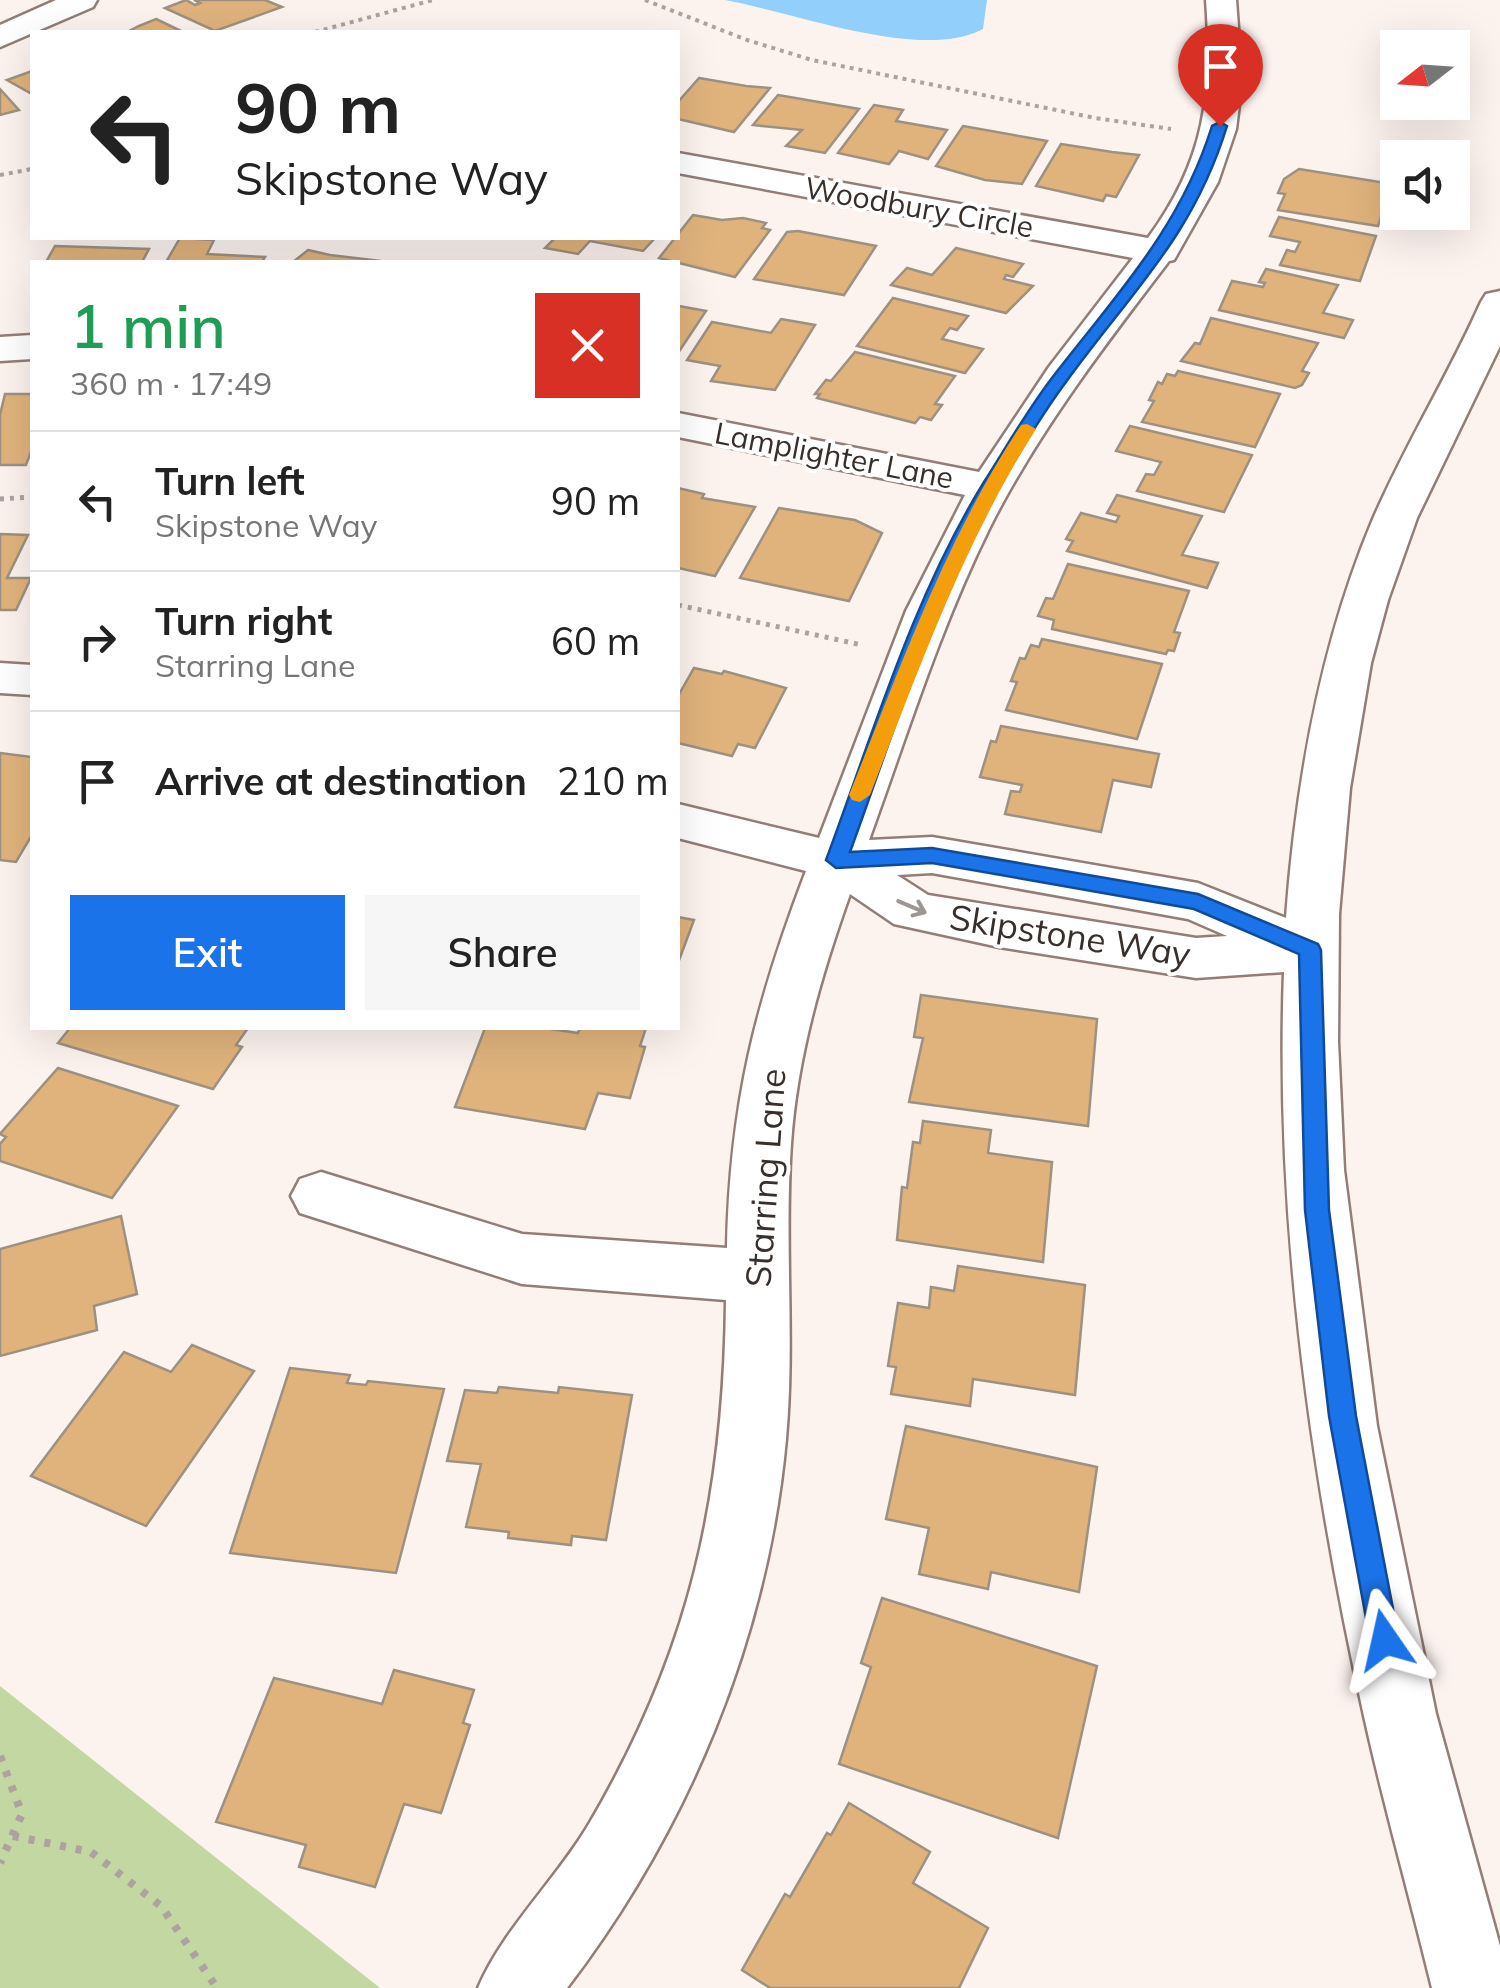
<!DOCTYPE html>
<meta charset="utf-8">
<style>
body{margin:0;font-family:Mulish,sans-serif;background:#f6f6f6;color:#222;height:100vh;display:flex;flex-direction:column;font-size:38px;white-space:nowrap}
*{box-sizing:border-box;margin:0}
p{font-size:32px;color:#767676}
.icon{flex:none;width:55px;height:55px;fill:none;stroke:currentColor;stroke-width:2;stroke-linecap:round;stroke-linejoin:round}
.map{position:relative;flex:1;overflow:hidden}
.sheet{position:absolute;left:30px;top:260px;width:650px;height:770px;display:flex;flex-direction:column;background:#fff;border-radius:0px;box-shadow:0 10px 40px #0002}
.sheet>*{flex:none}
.top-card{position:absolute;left:30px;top:30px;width:650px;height:210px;border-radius:0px;box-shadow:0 10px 40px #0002;background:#fff;color:#222;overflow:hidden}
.needle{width:65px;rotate:253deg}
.controls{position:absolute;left:1380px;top:30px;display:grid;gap:20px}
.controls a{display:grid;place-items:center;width:90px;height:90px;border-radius:0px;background:#fff;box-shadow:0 10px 40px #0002;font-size:50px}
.pin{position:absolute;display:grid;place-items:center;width:85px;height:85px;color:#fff;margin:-102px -42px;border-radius:50% 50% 50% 0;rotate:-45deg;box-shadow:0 0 10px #0007}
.pin .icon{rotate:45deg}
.me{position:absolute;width:110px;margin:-55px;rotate:349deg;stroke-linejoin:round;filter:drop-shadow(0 0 8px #0008)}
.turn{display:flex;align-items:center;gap:35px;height:210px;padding:0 40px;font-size:45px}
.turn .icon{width:130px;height:130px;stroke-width:2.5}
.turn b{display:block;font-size:70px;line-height:85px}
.round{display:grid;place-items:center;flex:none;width:105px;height:105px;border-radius:0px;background:#f6f6f6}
.headline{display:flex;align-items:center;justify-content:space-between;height:170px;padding:0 40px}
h1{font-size:60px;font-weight:600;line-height:75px;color:#1e9e55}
.action{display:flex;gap:20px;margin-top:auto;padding:20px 40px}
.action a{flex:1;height:115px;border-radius:0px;background:#1a73e8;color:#fff;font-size:40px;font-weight:600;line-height:115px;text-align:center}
.action a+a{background:#f6f6f6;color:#222}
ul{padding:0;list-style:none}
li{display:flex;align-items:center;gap:30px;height:140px;padding:0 40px;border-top:2px solid #e0e0e0}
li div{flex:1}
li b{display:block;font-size:38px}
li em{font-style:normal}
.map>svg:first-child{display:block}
</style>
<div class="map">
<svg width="1500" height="1988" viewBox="0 0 1500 1988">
<rect width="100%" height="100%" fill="#fcf3ef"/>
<path fill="#c2d7a2" d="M 0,1686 L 380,1988 L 0,1988 Z"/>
<path fill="#92cffb" d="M 725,0 L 987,0 L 983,29 C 922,62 793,12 725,0 Z"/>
<g fill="#e0b37c" stroke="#9e9181" stroke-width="2.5">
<path d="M 186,0 L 195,5 L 200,3 L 194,0 L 265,0 L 282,7 L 215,31 L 165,8 Z"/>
<path d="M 156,19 L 183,32 L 127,32 L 139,26 Z"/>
<path d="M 32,71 L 32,94 L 7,80 Z"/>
<path d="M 699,78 L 746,86 L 770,88 L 734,132 L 678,119 L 678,102 Z"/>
<path d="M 0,89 L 19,110 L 0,115 Z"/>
<path d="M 778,95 L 859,109 L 825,153 L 786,146 L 802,130 L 753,125 Z"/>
<path d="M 874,105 L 903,110 L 896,121 L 947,130 L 928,159 L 899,151 L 889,164 L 838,153 Z"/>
<path d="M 963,126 L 1047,141 L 1022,184 L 985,180 L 936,166 Z"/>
<path d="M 1061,144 L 1112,152 L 1139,155 L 1116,197 L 1106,195 L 1103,201 L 1036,186 Z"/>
<path d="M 1299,169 L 1392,184 L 1378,226 L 1278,210 L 1285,194 L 1278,193 L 1284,179 Z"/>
<path d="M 693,215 L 722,220 L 743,218 L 766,223 L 762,228 L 770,230 L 735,277 L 659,258 Z"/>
<path d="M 1279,217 L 1376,236 L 1360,281 L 1280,265 L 1287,250 L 1295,252 L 1300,242 L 1270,236 Z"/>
<path d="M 798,231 L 876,246 L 844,295 L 754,279 L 787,232 Z"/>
<path d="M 180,238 L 214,240 L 207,254 L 265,257 L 262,262 L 166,262 Z"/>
<path d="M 555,238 L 655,238 L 643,251 L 590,241 L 578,254 L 545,248 Z"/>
<path d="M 55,246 L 149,249 L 142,262 L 46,262 Z"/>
<path d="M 956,248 L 1023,264 L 1013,277 L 1006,275 L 1004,279 L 1033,286 L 1006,313 L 891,285 L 907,268 L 932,275 Z"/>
<path d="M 308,250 L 330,255 L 381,261 L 293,262 Z"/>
<path d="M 1266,269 L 1338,285 L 1323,313 L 1353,320 L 1344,338 L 1219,310 L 1232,281 L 1263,287 L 1265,283 L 1259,282 Z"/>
<path d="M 893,298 L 968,316 L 957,330 L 950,328 L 942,339 L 983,349 L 965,373 L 857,346 Z"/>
<path d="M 679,306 L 706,311 L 678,353 L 678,308 Z"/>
<path d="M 1211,318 L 1318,343 L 1302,371 L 1309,373 L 1302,385 L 1295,388 L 1181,361 L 1195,343 L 1200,344 Z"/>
<path d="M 781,319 L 815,325 L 775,390 L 711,381 L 720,366 L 687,360 L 712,322 L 771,333 Z"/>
<path d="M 855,352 L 955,376 L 935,404 L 942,405 L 931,420 L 920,417 L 915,423 L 817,398 L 820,394 L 815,394 L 826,380 L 831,381 Z"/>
<path d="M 1178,371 L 1280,394 L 1255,447 L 1142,422 L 1154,401 L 1149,400 L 1158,382 L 1162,384 L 1167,374 L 1175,376 Z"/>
<path d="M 5,394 L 32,394 L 32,449 L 26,465 L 0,465 L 0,415 Z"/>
<path d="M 1130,426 L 1252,455 L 1224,512 L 1137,491 L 1146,474 L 1154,475 L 1161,462 L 1116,451 Z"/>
<path d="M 678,488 L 704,494 L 702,498 L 755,507 L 715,576 L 678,568 Z"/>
<path d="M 1117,495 L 1202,516 L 1182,555 L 1218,563 L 1207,588 L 1067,551 L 1073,541 L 1066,539 L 1081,513 L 1116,522 L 1119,516 L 1107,513 Z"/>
<path d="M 779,508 L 855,520 L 882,533 L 849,601 L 740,578 Z"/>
<path d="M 0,534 L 28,535 L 7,578 L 31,578 L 16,610 L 0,610 Z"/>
<path d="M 1068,564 L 1189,591 L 1174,632 L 1180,633 L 1174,651 L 1168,650 L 1166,654 L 1052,629 L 1054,620 L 1038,616 L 1046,598 L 1053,599 Z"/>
<path d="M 1042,639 L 1162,664 L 1137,739 L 1006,710 L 1017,682 L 1011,681 L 1020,658 L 1025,659 L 1031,645 L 1039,647 Z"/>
<path d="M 694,668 L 722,674 L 724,671 L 786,688 L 755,748 L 738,744 L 732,756 L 678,743 L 678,696 Z"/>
<path d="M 1001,726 L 1159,754 L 1151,787 L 1113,780 L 1101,832 L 1005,814 L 1011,791 L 1020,792 L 1022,785 L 980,777 L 991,741 L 996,742 Z"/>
<path d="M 0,753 L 32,757 L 32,835 L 16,862 L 0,860 Z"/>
<path d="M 678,917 L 694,920 L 678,963 Z"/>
<path d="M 921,995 L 1097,1019 L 1088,1126 L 909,1102 L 923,1038 L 914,1037 Z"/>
<path d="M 70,1028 L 248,1028 L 236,1045 L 242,1047 L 213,1089 L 58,1043 Z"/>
<path d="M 485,1028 L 544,1028 L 578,1033 L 580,1028 L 646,1028 L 640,1046 L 645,1047 L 630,1098 L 598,1093 L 585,1129 L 455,1107 Z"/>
<path d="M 58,1068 L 178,1106 L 112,1198 L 0,1161 L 0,1144 L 6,1137 L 0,1134 Z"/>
<path d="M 923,1121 L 991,1130 L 988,1153 L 1052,1162 L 1043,1262 L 897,1240 L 902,1187 L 907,1188 L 913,1142 L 920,1143 Z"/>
<path d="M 121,1216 L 137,1294 L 94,1306 L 97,1330 L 0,1356 L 0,1249 Z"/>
<path d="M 958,1266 L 1085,1285 L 1075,1395 L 973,1379 L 970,1406 L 891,1394 L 896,1367 L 888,1366 L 898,1303 L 929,1308 L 931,1287 L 954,1291 Z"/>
<path d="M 192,1345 L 254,1371 L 146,1526 L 31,1476 L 124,1352 L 171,1372 Z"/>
<path d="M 290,1368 L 350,1375 L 347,1383 L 366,1385 L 368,1381 L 444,1389 L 396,1573 L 230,1553 Z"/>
<path d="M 499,1387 L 558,1393 L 559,1387 L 632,1395 L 606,1540 L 572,1536 L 571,1545 L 508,1538 L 509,1532 L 466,1527 L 481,1464 L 447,1461 L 465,1390 L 497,1393 Z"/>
<path d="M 906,1426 L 1097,1467 L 1079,1592 L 991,1572 L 988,1589 L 919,1574 L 929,1528 L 886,1519 Z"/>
<path d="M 882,1598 L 1097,1666 L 1058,1838 L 839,1764 L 871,1667 L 861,1663 Z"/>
<path d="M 394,1670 L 474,1690 L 463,1723 L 470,1725 L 441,1813 L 404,1804 L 375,1887 L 299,1867 L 306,1845 L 216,1822 L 274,1678 L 382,1704 Z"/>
<path d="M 849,1803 L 930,1852 L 913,1883 L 988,1928 L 959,1988 L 770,1988 L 742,1970 L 785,1894 L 790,1897 L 827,1833 L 831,1835 Z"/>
</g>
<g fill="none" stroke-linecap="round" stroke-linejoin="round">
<g stroke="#927e76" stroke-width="5">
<g id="minor">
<path d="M 56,0 L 97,0 L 93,7 L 0,47 L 0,25 Z"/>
<path d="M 1206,0 L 1236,0 L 1242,81 L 1236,129 L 1218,182 L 1174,260 L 1169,261 C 1104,346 1038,432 990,527 C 940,628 907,735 869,840 L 932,837 L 1198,883 L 1286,918 C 1296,782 1320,645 1373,519 C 1405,445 1448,376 1481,302 L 1486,294 L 1500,291 L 1500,346 L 1417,518 L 1388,600 L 1371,663 L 1350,788 L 1339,914 L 1338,1042 L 1344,1170 L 1377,1426 L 1436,1714 L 1500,1946 L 1500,1988 L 1432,1988 C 1410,1897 1384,1807 1364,1716 C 1310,1473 1275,1221 1284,972 L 1196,978 L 999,947 L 894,924 L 850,894 C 821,976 797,1057 791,1144 C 784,1242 795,1341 786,1439 C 768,1638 688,1830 567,1988 L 478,1988 C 503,1929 556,1880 589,1824 C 690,1652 724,1498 726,1300 L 522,1284 L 300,1213 L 291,1196 L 300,1179 L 321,1172 L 522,1234 L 727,1248 C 730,1104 755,1005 806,871 L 678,838 L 678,804 L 819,838 L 906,611 L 965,495 L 678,437 L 678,413 L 979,472 L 1049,367 L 1133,258 L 678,173 L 678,153 L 1148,238 C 1205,161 1213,94 1206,0 ZM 932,873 L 1188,919 L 1227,936 L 1196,938 L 928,895 L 897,875 Z"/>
<path d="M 32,335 L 32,359 L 0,361 L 0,337 Z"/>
<path d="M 0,663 L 32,665 L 32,695 L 0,693 Z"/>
</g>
</g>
<g stroke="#aca39f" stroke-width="4" stroke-dasharray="4 5" stroke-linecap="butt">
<path d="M 645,0 L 747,40 L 812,60 L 1095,118 L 1171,129"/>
<path d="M 315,32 L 433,0"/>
<path d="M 0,175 L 32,169"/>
</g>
<g stroke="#aca39f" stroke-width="5" stroke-dasharray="4 6" stroke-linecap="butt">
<path d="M 0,499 L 32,497"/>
<path d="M 678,605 L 862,645"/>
</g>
<g stroke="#aca39f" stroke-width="8" stroke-dasharray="6 10" stroke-linecap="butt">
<path d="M 0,1756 L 22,1814 L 0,1863"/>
<path d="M 13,1836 L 91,1852 L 161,1906 L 217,1988"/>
</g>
<use href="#minor" fill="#fff" fill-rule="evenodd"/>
</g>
<defs><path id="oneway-shaft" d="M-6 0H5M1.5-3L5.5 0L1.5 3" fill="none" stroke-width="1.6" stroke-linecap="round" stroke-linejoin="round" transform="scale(2.5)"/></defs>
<use stroke="#9c9795" href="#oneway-shaft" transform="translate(912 907) rotate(23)"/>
<path fill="#1a73e8" stroke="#114b97" stroke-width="2.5" d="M 1220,122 L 1227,126 C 1193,237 1131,292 1066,382 C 1042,414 1020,451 1000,485 C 934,599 895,729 850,852 L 932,848 L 1198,894 L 1318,944 L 1321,950 L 1329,1210 L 1356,1416 L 1399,1640 L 1395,1650 L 1385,1654 L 1374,1650 L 1370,1640 L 1329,1416 L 1305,1210 L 1299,954 L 1194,909 L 932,863 L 836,868 L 826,860 C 873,734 913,597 984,482 C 1007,446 1029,407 1055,374 C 1118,293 1181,226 1212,126 Z"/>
<path fill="#f59e0b" d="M 1027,424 L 1036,429 C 963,544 919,669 870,795 L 860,802 L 852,800 L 849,795 C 900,668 945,540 1021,425 Z"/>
<g text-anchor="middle" stroke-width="8" stroke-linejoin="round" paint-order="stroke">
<g font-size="30" fill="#382f2b" stroke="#fff">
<text transform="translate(919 208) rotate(10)" y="10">Woodbury Circle</text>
<text transform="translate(834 456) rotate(11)" y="10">Lamplighter Lane</text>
</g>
<g font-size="35" fill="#382f2b" stroke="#fff">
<text transform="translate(1070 936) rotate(9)" y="12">Skipstone Way</text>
<text transform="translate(766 1178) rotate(-86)" y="12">Starring Lane</text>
</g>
</g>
</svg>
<div class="controls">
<a><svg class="needle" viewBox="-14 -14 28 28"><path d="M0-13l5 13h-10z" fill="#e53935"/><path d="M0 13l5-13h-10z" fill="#767676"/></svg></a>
<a><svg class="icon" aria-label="sound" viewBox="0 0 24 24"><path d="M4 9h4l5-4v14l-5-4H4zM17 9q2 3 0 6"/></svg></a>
</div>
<div class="pin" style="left:1220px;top:126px;background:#d93025"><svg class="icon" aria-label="arrive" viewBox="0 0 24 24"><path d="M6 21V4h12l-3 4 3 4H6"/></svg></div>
<svg class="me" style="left:1385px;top:1640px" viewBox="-20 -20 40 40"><path d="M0-17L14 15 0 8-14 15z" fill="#1a73e8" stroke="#fff" stroke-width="4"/></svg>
<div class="top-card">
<div class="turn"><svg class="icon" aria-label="left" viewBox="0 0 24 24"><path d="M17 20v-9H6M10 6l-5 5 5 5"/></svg><div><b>90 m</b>Skipstone Way</div></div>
</div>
<section class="sheet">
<div class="headline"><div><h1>1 min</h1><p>360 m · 17:49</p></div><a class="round" style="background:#d93025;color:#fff"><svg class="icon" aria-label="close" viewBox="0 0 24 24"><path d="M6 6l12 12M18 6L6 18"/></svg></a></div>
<ul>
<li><svg class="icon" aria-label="left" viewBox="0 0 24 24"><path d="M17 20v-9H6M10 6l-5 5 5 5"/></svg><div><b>Turn left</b><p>Skipstone Way</p></div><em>90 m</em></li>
<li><svg class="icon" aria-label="right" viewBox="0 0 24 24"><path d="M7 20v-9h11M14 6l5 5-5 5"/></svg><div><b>Turn right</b><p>Starring Lane</p></div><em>60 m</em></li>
<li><svg class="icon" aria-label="arrive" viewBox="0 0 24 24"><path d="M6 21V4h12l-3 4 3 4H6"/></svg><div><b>Arrive at destination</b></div><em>210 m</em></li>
</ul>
<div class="action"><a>Exit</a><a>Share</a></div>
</section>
</div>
